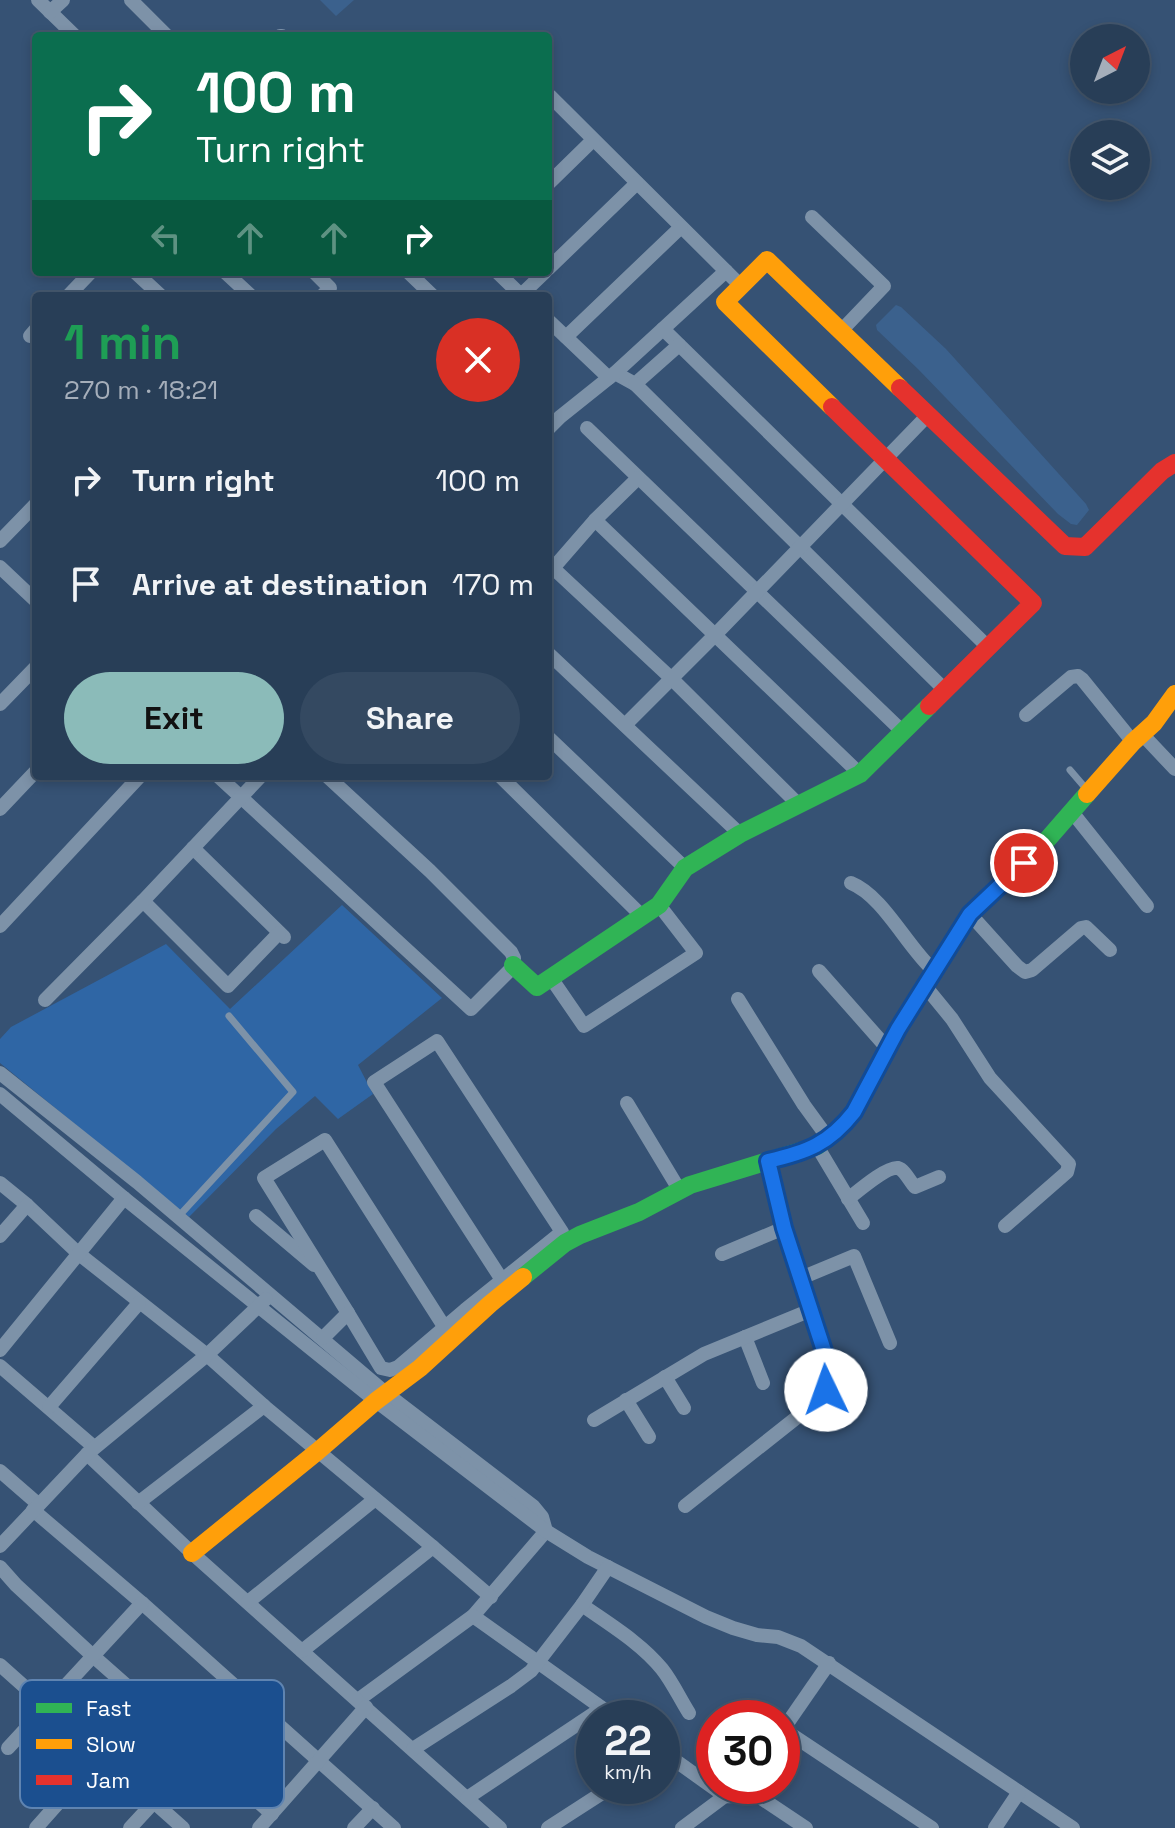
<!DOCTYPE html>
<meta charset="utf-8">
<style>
body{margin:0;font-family:"Space Grotesk",sans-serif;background:#344961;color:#f1f3f6;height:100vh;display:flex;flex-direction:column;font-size:30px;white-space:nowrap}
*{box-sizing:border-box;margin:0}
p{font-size:26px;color:#a5aeba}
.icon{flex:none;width:44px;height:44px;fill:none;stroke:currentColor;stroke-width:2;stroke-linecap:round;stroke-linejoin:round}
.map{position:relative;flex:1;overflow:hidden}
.side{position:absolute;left:32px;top:292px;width:520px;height:488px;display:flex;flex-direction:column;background:#283e57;border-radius:8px;box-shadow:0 4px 12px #0003,0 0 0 2px #44576d}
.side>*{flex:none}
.hud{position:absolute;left:32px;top:32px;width:520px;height:244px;border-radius:8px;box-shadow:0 4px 12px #0003,0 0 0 2px #44576d;background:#0b6e4f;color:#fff;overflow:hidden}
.needle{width:52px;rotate:42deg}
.tools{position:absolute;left:1070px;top:24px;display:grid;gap:16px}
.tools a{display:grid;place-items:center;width:80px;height:80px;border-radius:50%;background:#283e57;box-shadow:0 4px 12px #0003,0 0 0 2px #44576d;font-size:40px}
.speed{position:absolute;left:576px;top:1700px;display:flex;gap:16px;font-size:40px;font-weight:700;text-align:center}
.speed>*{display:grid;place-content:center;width:104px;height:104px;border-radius:50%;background:#283e57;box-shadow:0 4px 12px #0003,0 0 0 2px #44576d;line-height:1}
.speed small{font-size:20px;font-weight:400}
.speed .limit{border:12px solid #d22;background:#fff;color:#111}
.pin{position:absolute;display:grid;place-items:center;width:68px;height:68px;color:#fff;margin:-34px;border:4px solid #fff;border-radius:50%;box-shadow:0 2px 8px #0007}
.me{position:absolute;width:88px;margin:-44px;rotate:357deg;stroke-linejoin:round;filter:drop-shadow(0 0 6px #0008)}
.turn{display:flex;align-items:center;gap:28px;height:168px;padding:0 32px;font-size:36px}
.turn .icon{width:104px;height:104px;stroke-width:2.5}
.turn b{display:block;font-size:56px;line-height:68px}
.lanes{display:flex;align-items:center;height:76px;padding:0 32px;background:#0003;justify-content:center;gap:40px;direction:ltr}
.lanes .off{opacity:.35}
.round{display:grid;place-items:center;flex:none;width:84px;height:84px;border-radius:42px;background:#344961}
.overview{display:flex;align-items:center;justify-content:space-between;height:136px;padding:0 32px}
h1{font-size:48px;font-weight:800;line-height:60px;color:#1e9e55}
.action{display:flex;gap:16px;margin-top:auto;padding:16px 32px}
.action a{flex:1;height:92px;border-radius:48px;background:#8bbbb9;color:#111;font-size:32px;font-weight:800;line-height:92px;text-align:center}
.action a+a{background:#344961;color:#f1f3f6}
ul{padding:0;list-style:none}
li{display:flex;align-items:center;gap:24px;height:104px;padding:0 32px}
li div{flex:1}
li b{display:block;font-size:30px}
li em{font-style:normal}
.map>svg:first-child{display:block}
</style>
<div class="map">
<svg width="1175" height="1828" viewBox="0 0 1175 1828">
<rect width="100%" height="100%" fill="#365274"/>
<path fill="#2f66a5" d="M 342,905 L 442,998 L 358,1065 L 373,1094 L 338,1119 L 315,1096 L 276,1129 L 189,1217 L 0,1063 L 0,1039 L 11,1027 L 166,944 L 230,1009 Z"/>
<g fill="#3b618d">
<path d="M 320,0 L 354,0 L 336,16 Z"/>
<path d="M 896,305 L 901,307 L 946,349 L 1086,504 L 1089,510 L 1077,525 L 1071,524 L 1058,514 L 918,369 L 877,330 L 876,325 Z"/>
</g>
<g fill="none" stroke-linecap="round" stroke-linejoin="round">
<g stroke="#7d92a8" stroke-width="7">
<path d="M 1070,770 L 1088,791"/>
<path d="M 178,1217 L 293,1092 L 229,1016"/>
</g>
<g stroke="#7d92a8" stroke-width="14">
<path d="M 38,0 L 75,36"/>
<path d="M 131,0 L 166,35"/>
<path d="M 50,12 L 63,0"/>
<path d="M 280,36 L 282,36"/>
<path d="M 548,98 L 550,96 L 741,286"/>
<path d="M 548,184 L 593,140"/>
<path d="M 812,217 L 884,286 L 841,331"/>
<path d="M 548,269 L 637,183"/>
<path d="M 135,272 L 161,296"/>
<path d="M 225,272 L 251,296"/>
<path d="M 314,272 L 330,288 L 322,296"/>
<path d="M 408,272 L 433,296"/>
<path d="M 497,272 L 522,296"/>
<path d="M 521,295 L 545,272"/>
<path d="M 68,296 L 91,272"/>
<path d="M 548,320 L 609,378"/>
<path d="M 663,329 L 988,647"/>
<path d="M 30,336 L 36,329"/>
<path d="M 566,337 L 681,227"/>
<path d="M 615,373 L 635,384 L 679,345"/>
<path d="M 635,384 L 945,690"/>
<path d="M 587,428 L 903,732"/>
<path d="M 548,429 L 560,417 L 615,373 L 726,271"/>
<path d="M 595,520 L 860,774"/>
<path d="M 0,541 L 36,504"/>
<path d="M 0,567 L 36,601"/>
<path d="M 553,568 L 672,679 L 799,805"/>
<path d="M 548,574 L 595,520 L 638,478"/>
<path d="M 548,653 L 740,834"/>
<path d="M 0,704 L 36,667"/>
<path d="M 1026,715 L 1071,677 L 1078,676 L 1082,679 L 1133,742"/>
<path d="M 625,725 L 715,635 L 928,415"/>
<path d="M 1142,734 L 1175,769"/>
<path d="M 548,737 L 685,868"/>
<path d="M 218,776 L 471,1009 L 510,970 L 514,958 L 511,952 L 430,871 L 327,776"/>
<path d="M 500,776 L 642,916"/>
<path d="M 0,809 L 36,771"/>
<path d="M 1072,812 L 1147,906"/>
<path d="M 193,848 L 284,937"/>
<path d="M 851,883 C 883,896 906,945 933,970"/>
<path d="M 143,901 L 228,986 L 279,933"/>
<path d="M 970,914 L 1017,966 L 1025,972 L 1032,970 L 1081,928 L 1086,927 L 1110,950"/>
<path d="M 0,926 L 140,776"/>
<path d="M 819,971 L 888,1049"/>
<path d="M 551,978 L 584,1026 L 696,953 L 659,905"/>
<path d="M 925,986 L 952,1019 L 990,1078 L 1069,1164 L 1067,1172 L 1005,1226"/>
<path d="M 738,999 L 804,1105 L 828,1138"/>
<path d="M 45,1000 L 143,901 L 261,776"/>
<path d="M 0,1073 L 137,1182 L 387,1394 L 533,1506 L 542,1517 L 546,1531 L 473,1616 L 358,1700"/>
<path d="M 0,1094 L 124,1198 L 376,1401 L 546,1531 L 588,1557 L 706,1617 L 733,1628 L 757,1635 L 778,1637 L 801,1646 L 1073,1828"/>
<path d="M 627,1103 L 680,1191"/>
<path d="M 817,1146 L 863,1223"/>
<path d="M 0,1183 L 27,1205 L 79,1254 L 207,1355 L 264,1406 L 433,1547 L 491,1597"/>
<path d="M 848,1199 C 857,1192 887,1166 898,1168 C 905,1170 910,1182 915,1187 L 939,1177"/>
<path d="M 256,1216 L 314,1265"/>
<path d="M 0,1236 L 27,1205"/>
<path d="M 722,1254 L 784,1228 L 768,1161"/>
<path d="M 801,1278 L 854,1256 L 890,1343"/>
<path d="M 348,1313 L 264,1178 L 325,1140 L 445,1328"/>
<path d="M 745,1337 L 763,1383"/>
<path d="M 323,1338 L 348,1313 L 381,1368 L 390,1370 L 398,1367 L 465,1310 L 562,1232 L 437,1041 L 374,1082 L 502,1280"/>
<path d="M 0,1350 L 124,1198"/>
<path d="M 0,1366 L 94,1447"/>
<path d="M 665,1377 L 684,1408"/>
<path d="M 626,1400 L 649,1437"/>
<path d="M 49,1407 L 139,1303"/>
<path d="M 594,1420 L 704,1354 L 811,1310"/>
<path d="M 87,1454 L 192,1553 L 500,1828"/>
<path d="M 0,1471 L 38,1504"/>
<path d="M 138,1503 L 264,1406"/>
<path d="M 685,1506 L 815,1403 C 827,1393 830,1379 828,1363 L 784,1228"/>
<path d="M 33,1510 L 142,1603 L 394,1828"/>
<path d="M 0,1546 L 87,1454 L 207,1355 L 266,1299"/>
<path d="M 0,1567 L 16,1585 L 93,1656 L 272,1814"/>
<path d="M 248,1602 L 374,1500"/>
<path d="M 582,1605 C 609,1624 641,1643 662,1669 C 673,1683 680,1699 689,1713"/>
<path d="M 473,1616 L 616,1718"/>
<path d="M 302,1651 L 433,1547"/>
<path d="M 0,1665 L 183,1828"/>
<path d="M 783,1729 L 932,1828"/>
<path d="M 782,1731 L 829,1663"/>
<path d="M 8,1748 L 142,1603"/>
<path d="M 413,1749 L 511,1686 L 531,1671 L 582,1605 L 608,1567"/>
<path d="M 662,1751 L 725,1796 C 736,1797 741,1796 747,1786"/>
<path d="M 746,1788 L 806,1828"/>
<path d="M 467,1798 L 602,1708"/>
<path d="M 36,1828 L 100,1756"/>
<path d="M 130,1828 L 154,1802"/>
<path d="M 259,1828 L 366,1707"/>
<path d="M 354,1828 L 373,1808"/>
<path d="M 548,1828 L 613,1786"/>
<path d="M 682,1828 L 725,1796"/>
<path d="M 995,1828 L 1019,1792"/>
</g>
<g stroke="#30b455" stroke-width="18">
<path d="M 513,965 L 537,987 L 659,905 L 685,868 L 740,834 L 860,774 L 929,706"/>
<path d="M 523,1277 L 565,1243 L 580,1235 L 639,1212 L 690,1185 L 817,1146 L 838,1130 L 854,1112 L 898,1029 L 970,914 L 1040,848 L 1087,794"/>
</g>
<g stroke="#ff9f0a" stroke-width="18">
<path d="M 832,407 L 725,302 L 767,260 L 900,388"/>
<path d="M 1087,794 L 1133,742 L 1154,723 L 1175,694"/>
<path d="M 192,1553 L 318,1451 L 376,1401 L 420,1368 L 490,1304 L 523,1277"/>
</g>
<g stroke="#e5322d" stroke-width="18">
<path d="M 900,388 L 1065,546 L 1085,547 L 1162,471 L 1175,463"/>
<path d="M 832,407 L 1033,603 L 929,706"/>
</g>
</g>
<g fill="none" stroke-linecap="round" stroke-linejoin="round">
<g stroke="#114b97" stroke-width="20">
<path id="route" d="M 826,1390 L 829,1380 L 828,1363 L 784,1228 L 768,1161 C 807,1152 829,1144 854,1112 L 898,1029 L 970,914 L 1024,863"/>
</g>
<use href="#route" stroke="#1a73e8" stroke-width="14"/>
</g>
<rect x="20" y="1680" width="264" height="128" rx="12" fill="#1b4f8f" stroke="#5f84b1" stroke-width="2"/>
<rect x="36" y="1703" width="36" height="10" fill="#30b455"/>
<rect x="36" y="1739" width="36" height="10" fill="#ff9f0a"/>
<rect x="36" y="1775" width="36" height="10" fill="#e5322d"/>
<g font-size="22" fill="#fff">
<text x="86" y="1716">Fast</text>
<text x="86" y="1752">Slow</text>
<text x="86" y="1788">Jam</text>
</g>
</svg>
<div class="tools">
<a><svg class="needle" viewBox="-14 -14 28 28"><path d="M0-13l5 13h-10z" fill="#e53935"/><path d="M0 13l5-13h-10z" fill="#a5aeba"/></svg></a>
<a><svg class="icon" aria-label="layers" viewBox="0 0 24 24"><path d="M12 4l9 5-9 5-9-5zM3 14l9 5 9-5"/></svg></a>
</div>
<div class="speed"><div>22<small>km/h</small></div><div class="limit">30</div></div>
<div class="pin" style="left:1024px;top:863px;background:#d93025"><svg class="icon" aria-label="arrive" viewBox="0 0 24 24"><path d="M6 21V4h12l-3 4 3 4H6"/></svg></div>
<svg class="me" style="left:826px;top:1390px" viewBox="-20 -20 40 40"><circle r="19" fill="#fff"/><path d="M0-13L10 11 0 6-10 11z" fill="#1a73e8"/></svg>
<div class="hud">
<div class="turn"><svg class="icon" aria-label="right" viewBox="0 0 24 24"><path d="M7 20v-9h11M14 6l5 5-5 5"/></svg><div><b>100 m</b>Turn right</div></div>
<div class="lanes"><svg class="icon off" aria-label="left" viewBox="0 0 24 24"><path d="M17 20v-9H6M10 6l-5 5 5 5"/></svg><svg class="icon off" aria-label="ahead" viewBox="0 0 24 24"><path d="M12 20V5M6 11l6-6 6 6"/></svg><svg class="icon off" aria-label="ahead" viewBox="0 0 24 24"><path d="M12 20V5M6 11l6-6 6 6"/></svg><svg class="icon" aria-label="right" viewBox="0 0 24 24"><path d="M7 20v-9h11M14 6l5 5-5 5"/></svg></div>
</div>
<section class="side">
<div class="overview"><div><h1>1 min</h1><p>270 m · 18:21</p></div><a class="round" style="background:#d93025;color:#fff"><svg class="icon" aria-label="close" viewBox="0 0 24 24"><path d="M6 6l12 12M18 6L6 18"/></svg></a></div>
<ul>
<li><svg class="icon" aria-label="right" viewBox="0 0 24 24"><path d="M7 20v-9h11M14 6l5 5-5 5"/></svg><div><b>Turn right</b></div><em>100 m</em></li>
<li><svg class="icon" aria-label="arrive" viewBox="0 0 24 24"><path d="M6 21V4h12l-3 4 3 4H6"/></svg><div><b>Arrive at destination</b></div><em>170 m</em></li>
</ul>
<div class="action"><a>Exit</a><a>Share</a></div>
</section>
</div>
